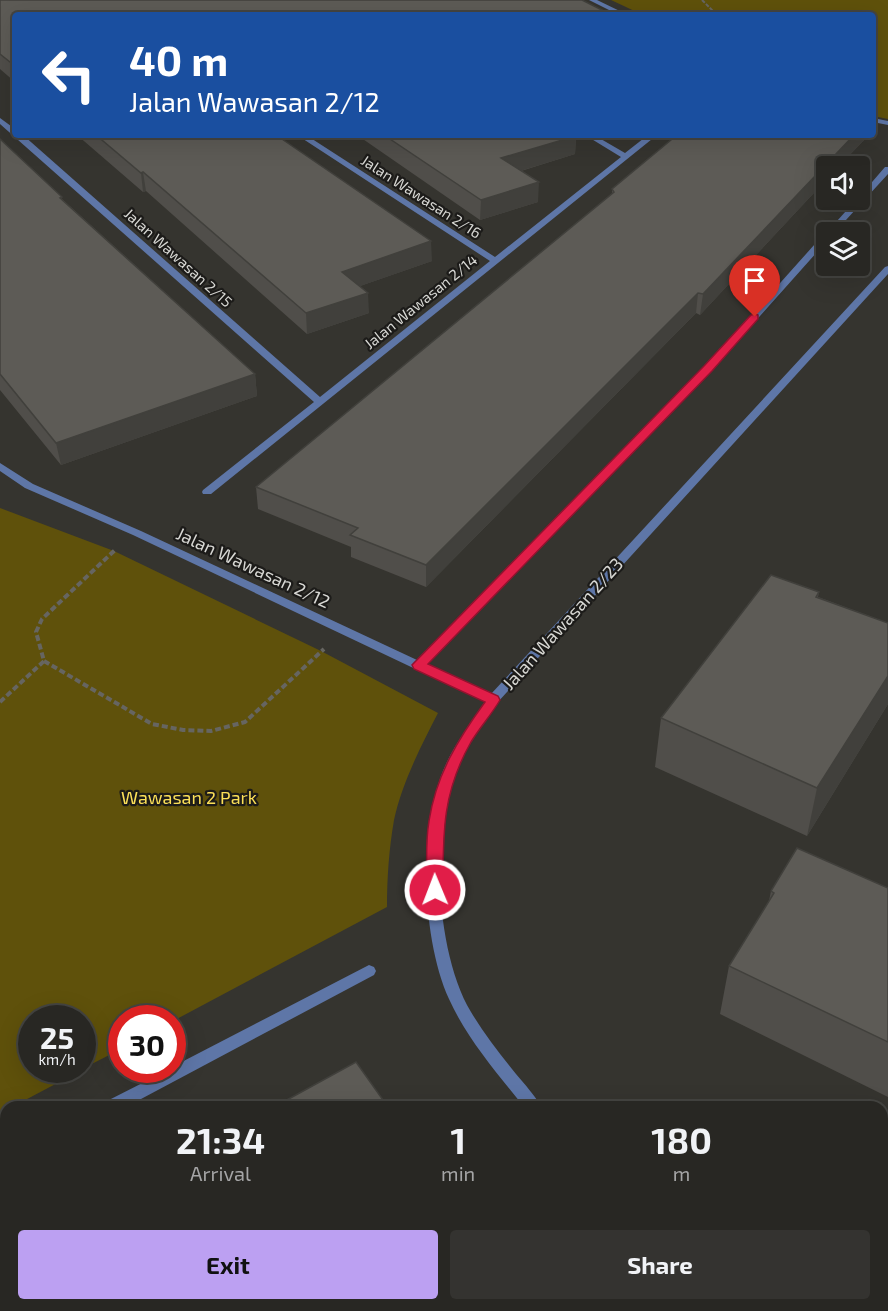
<!DOCTYPE html>
<style>
body{margin:0;font-family:"Exo 2",sans-serif;background:#343330;color:#f1f3f6;height:100vh;display:flex;flex-direction:column;font-size:22px;white-space:nowrap}
*{box-sizing:border-box;margin:0}
p{font-size:20px;color:#a5a5a6}
.icon{flex:none;width:33px;height:33px;fill:none;stroke:currentColor;stroke-width:2;stroke-linecap:round;stroke-linejoin:round}
.map{position:relative;flex:1;overflow:hidden}
.drawer{position:absolute;left:0px;top:1101px;width:888px;height:210px;display:flex;flex-direction:column;background:#282723;border-radius:18px 18px 0 0;box-shadow:0 6px 24px #0002,0 0 0 2px #444441}
.drawer>*{flex:none}
.top-card{position:absolute;left:12px;top:12px;width:864px;height:126px;border-radius:6px;box-shadow:0 6px 24px #0002,0 0 0 2px #444441;background:#1a4fa0;color:#fff;overflow:hidden}
.tools{position:absolute;left:816px;top:156px;display:grid;gap:12px}
.tools a{display:grid;place-items:center;width:54px;height:54px;border-radius:6px;background:#282723;box-shadow:0 6px 24px #0002,0 0 0 2px #444441;font-size:30px}
.speed{position:absolute;left:18px;top:1005px;display:flex;gap:12px;font-size:30px;font-weight:700;text-align:center}
.speed>*{display:grid;place-content:center;width:78px;height:78px;border-radius:50%;background:#282723;box-shadow:0 6px 24px #0002,0 0 0 2px #444441;line-height:1}
.speed small{font-size:15px;font-weight:400}
.speed .limit{border:9px solid #d22;background:#fff;color:#111}
.pin{position:absolute;display:grid;place-items:center;width:51px;height:51px;color:#fff;margin:-62px -26px;border-radius:50% 50% 50% 0;rotate:-45deg;box-shadow:0 0 6px #0007}
.pin .icon{rotate:45deg}
.me{position:absolute;width:66px;margin:-33px;rotate:359deg;stroke-linejoin:round;filter:drop-shadow(0 0 4px #0008)}
.turn{display:flex;align-items:center;gap:21px;height:126px;padding:0 18px;font-size:27px}
.turn .icon{width:78px;height:78px;stroke-width:2.5}
.turn b{display:block;font-size:42px;line-height:51px}
.eta{display:flex;justify-content:space-evenly;align-items:center;height:102px;text-align:center}
.eta b{font-size:36px;font-weight:700;line-height:42px}
.action{display:flex;gap:12px;margin-top:auto;padding:12px 18px}
.action a{flex:1;height:69px;border-radius:6px;background:#bca0f2;color:#111;font-size:24px;font-weight:700;line-height:69px;text-align:center}
.action a+a{background:#343330;color:#f1f3f6}
.map>svg:first-child{display:block}
</style>
<div class="map">
<svg width="888" height="1311" viewBox="0 0 888 1311">
<rect width="100%" height="100%" fill="#35342f"/>
<g fill="#5f510b">
<path d="M 611,0 L 888,0 L 888,119 L 873,116 L 873,15 L 643,15 Z"/>
<path d="M 0,508 L 114,551 L 321,651 L 438,713 C 421,746 402,783 394,820 C 389,849 387,878 387,907 L 173,1021 L 172,1018 L 122,1018 L 121,1049 L 82,1069 L 82,1018 L 32,1018 L 32,1070 L 82,1070 L 12,1107 L 6,1107 L 6,1110 L 0,1113 Z"/>
</g>
<g fill="none" stroke-linecap="round" stroke-linejoin="round">
<path stroke="#666561" stroke-width="2" stroke-dasharray="4 1.5" stroke-linecap="butt" d="M 702,0 L 717,15"/>
<g stroke="#666561" stroke-width="4" stroke-dasharray="6 3" stroke-linecap="butt">
<path d="M 44,661 L 152,724 L 183,730 L 211,731 L 245,722 L 324,649"/>
<path d="M 0,702 L 44,661 L 36,632 L 42,619 L 115,550"/>
</g>
<g fill="#5e76a7" fill-rule="evenodd">
<path d="M 589,0 L 597,0 L 628,15 L 619,15 Z"/>
<path d="M 0,118 L 15,129 L 15,135 L 23,135 L 320,397 L 490,261 L 297,135 L 306,135 L 495,257 L 621,157 L 585,135 L 594,135 L 625,153 L 648,135 L 657,135 L 211,494 L 203,494 L 202,492 L 203,490 L 314,402 L 0,124 Z"/>
<path d="M 873,118 L 888,121 L 888,125 L 873,122 Z"/>
<path d="M 885,167 L 888,167 L 888,174 L 835,232 L 827,232 L 856,200 L 860,200 L 860,196 Z"/>
<path d="M 823,235 L 826,235 L 826,242 L 711,371 L 427,664 L 491,694 L 885,267 L 888,266 L 888,274 L 497,703 C 482,725 465,747 455,773 C 430,836 436,953 471,1012 C 484,1034 500,1054 516,1074 C 525,1085 535,1095 541,1107 L 524,1107 C 497,1073 467,1039 449,999 C 422,940 418,831 443,771 C 453,746 470,724 485,702 L 133,535 L 25,488 L 0,471 L 0,463 L 33,484 L 141,531 L 417,660 L 705,367 Z"/>
<path d="M 369,965 L 374,967 L 376,971 L 374,975 L 126,1107 L 103,1107 L 105,1102 L 168,1070 L 172,1070 L 172,1067 Z"/>
<path d="M 6,1155 L 6,1170 L 0,1172 L 0,1157 Z"/>
<path d="M 675,1305 L 695,1305 L 698,1311 L 678,1311 Z"/>
</g>
</g>
<g fill="#504e4a">
<path d="M 0,0 L 15,15 L 15,82 L 0,69 Z"/>
<path d="M 77,135 L 276,135 L 432,261 L 360,286 L 369,313 L 307,334 L 146,191 L 143,192 Z"/>
<path d="M 357,135 L 575,135 L 576,136 L 575,154 L 521,171 L 538,202 L 480,220 Z"/>
<path d="M 677,135 L 869,135 L 839,166 L 826,166 L 826,180 L 700,315 L 696,313 L 426,587 L 351,557 L 351,547 L 258,509 L 256,487 L 612,194 L 612,189 Z"/>
<path d="M 0,139 L 63,200 L 255,374 L 257,396 L 61,465 L 0,390 Z"/>
<path d="M 819,592 L 818,597 L 888,623 L 888,704 L 807,836 L 655,767 L 661,718 Z"/>
<path d="M 888,888 L 888,1097 L 720,1014 L 729,966 L 769,901 L 771,891 Z"/>
</g>
<g fill="#41403c">
<path d="M 854,135 L 869,135 L 839,166 L 826,166 L 826,180 L 700,315 L 703,294 Z"/>
<path d="M 576,136 L 575,154 L 501,177 L 501,158 Z"/>
<path d="M 143,172 L 146,191 L 143,192 L 141,173 Z"/>
<path d="M 539,182 L 538,202 L 480,220 L 481,200 Z"/>
<path d="M 431,241 L 432,261 L 343,292 L 342,272 Z"/>
<path d="M 368,293 L 369,313 L 307,334 L 306,313 Z"/>
<path d="M 698,293 L 696,313 L 426,587 L 426,565 Z"/>
<path d="M 255,374 L 257,396 L 61,465 L 56,443 Z"/>
<path d="M 888,676 L 888,704 L 807,836 L 817,788 Z"/>
<path d="M 492,1305 L 516,1305 L 516,1310 L 514,1311 L 483,1311 Z"/>
</g>
<g fill="#5d5b56" stroke="#41403c" stroke-width="1.5">
<path d="M 0,0 L 582,0 L 612,15 L 15,15 L 15,66 L 0,54 Z"/>
<path d="M 96,135 L 276,135 L 431,241 L 342,272 L 368,293 L 306,313 L 143,172 L 141,173 Z"/>
<path d="M 384,135 L 575,135 L 576,136 L 501,158 L 539,182 L 481,200 Z"/>
<path d="M 677,135 L 854,135 L 703,294 L 698,293 L 426,565 L 350,535 L 358,528 L 256,487 L 614,192 L 612,189 Z"/>
<path d="M 0,139 L 62,197 L 60,198 L 255,374 L 56,443 L 0,374 Z"/>
<path d="M 771,575 L 819,592 L 816,597 L 888,623 L 888,676 L 817,788 L 661,718 Z"/>
<path d="M 797,848 L 888,888 L 888,1042 L 729,966 L 774,893 L 771,891 Z"/>
<path d="M 356,1062 L 388,1107 L 274,1107 Z"/>
<path d="M 6,1253 L 6,1305 L 492,1305 L 483,1311 L 0,1311 L 0,1257 Z"/>
</g>
<path fill="#e11d48" stroke="#92132f" stroke-width="1.5" d="M 755,314 L 758,315 L 758,319 L 712,371 L 428,664 L 498,696 L 500,700 C 492,714 480,727 471,742 C 442,793 443,834 443,890 L 440,894 L 435,896 L 429,894 L 427,890 C 427,868 425,843 429,821 C 436,775 458,739 485,702 L 414,669 L 412,665 L 704,366 L 751,315 Z"/>
<g text-anchor="middle" stroke-width="4.5" stroke-linejoin="round" paint-order="stroke">
<g font-size="15" fill="#d7d7d3" stroke="#1c1b19">
<text transform="translate(421 197) rotate(33)" y="5">Jalan Wawasan 2/16</text>
<text transform="translate(178 258) rotate(42)" y="5">Jalan Wawasan 2/15</text>
<text transform="translate(421 302) rotate(-39)" y="5">Jalan Wawasan 2/14</text>
</g>
<g font-size="18" fill="#d7d7d3" stroke="#1c1b19">
<text transform="translate(253 568) rotate(25)" y="6">Jalan Wawasan 2/12</text>
<text transform="translate(563 624) rotate(-48)" y="6">Jalan Wawasan 2/23</text>
</g>
<g font-size="18" fill="#fbdf58" stroke="#1c1b19">
<text x="189" y="804">Wawasan 2 Park</text>
</g>
</g>
</svg>
<div class="tools">
<a><svg class="icon" aria-label="sound" viewBox="0 0 24 24"><path d="M4 9h4l5-4v14l-5-4H4zM17 9q2 3 0 6"/></svg></a>
<a><svg class="icon" aria-label="layers" viewBox="0 0 24 24"><path d="M12 4l9 5-9 5-9-5zM3 14l9 5 9-5"/></svg></a>
</div>
<div class="speed"><div>25<small>km/h</small></div><div class="limit">30</div></div>
<div class="pin" style="left:755px;top:317px;background:#d93025"><svg class="icon" aria-label="arrive" viewBox="0 0 24 24"><path d="M6 21V4h12l-3 4 3 4H6"/></svg></div>
<svg class="me" style="left:435px;top:890px" viewBox="-20 -20 40 40"><circle r="17" fill="#e11d48" stroke="#fff" stroke-width="3"/><path d="M0-11L8 9 0 5-8 9z" fill="#fff"/></svg>
<div class="top-card">
<div class="turn"><svg class="icon" aria-label="left" viewBox="0 0 24 24"><path d="M17 20v-9H6M10 6l-5 5 5 5"/></svg><div><b>40 m</b>Jalan Wawasan 2/12</div></div>
</div>
<section class="drawer">
<div class="eta">
<div><b>21:34</b><p>Arrival</p></div>
<div><b>1</b><p>min</p></div>
<div><b>180</b><p>m</p></div>
</div>
<div class="action"><a>Exit</a><a>Share</a></div>
</section>
</div>
